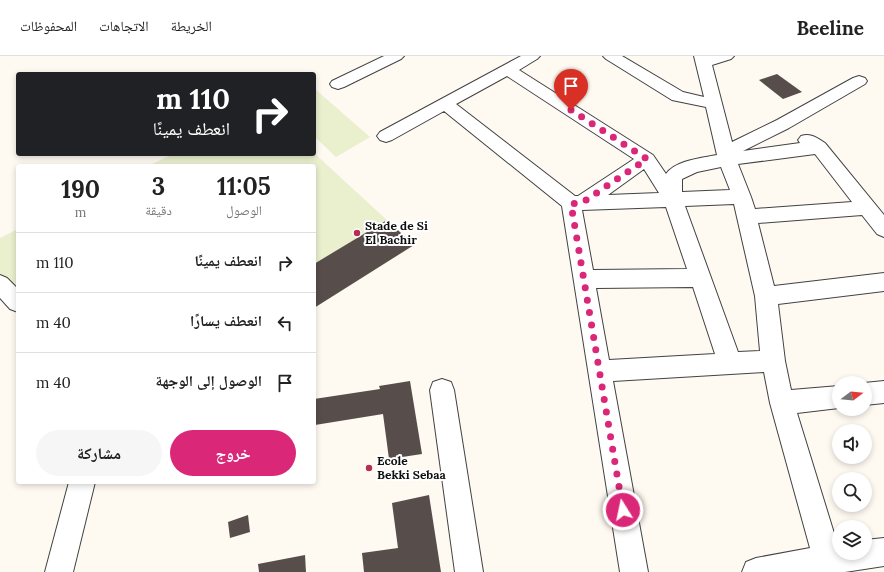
<!DOCTYPE html>
<html lang="ar">
<meta charset="utf-8">
<style>
body{margin:0;font-family:Lora,"Noto Naskh Arabic",serif;background:#f6f6f6;color:#222;direction:rtl;height:100vh;display:flex;flex-direction:column;font-size:15px;white-space:nowrap}
*{box-sizing:border-box;margin:0}
p{font-size:13px;color:#767676}
.icon{flex:none;width:22px;height:22px;fill:none;stroke:currentColor;stroke-width:2;stroke-linecap:round;stroke-linejoin:round}
.map{position:relative;flex:1;overflow:hidden;direction:ltr}
.drawer{position:absolute;left:16px;top:108px;width:300px;height:320px;display:flex;flex-direction:column;background:#fff;border-radius:4px;box-shadow:0 2px 6px #0003;direction:rtl}
.drawer>*{flex:none}
.hud{position:absolute;left:16px;top:16px;width:300px;height:84px;border-radius:4px;box-shadow:0 2px 6px #0003;direction:rtl;background:#202124;color:#fff;overflow:hidden}
.needle{width:26px;rotate:74deg}
.controls{position:absolute;left:832px;top:320px;display:grid;gap:8px}
.controls a{display:grid;place-items:center;width:40px;height:40px;border-radius:50%;background:#fff;box-shadow:0 2px 6px #0003;font-size:20px}
.pin{position:absolute;display:grid;place-items:center;width:34px;height:34px;color:#fff;margin:-41px -17px;border-radius:50% 50% 50% 0;rotate:-45deg;box-shadow:0 0 4px #0007}
.pin .icon{rotate:45deg}
.me{position:absolute;width:44px;margin:-22px;rotate:350deg;stroke-linejoin:round;filter:drop-shadow(0 0 3px #0008)}
.turn{display:flex;align-items:center;gap:14px;height:84px;padding:0 20px;font-size:18px}
.turn .icon{width:52px;height:52px;stroke-width:2.5}
.turn b{display:block;font-size:28px;line-height:34px}
.eta{display:flex;justify-content:space-evenly;align-items:center;height:68px;text-align:center}
.eta b{font-size:24px;font-weight:800;line-height:28px}
.action{display:flex;gap:8px;margin-top:auto;padding:8px 20px}
.action a{flex:1;height:46px;border-radius:24px;background:#db2777;color:#fff;font-size:16px;font-weight:800;line-height:46px;text-align:center}
.action a+a{background:#f6f6f6;color:#222}
ul{padding:0;list-style:none}
li{display:flex;align-items:center;gap:12px;height:60px;padding:0 20px;border-top:1px solid #e0e0e0}
li div{flex:1}
li b{display:block;font-size:15px}
li em{font-style:normal}
header{display:flex;align-items:center;gap:24px;box-sizing:border-box;height:56px;padding:0 20px;background:#fff;border-bottom:1px solid #e0e0e0}
header strong{font-size:19px}
nav{display:flex;gap:22px;margin-inline-start:auto;font-size:14px}
.map>svg:first-child{display:block}
</style>
<header>
<strong>Beeline</strong>
<nav><a>الخريطة</a><a>الاتجاهات</a><a>المحفوظات</a></nav>
</header>
<div class="map">
<svg width="884" height="516" viewBox="0 0 884 516">
<rect width="100%" height="100%" fill="#fef9f1"/>
<g fill="#eaefce">
<path d="M 316,34 L 370,81 L 336,101 L 314,80 L 314,35 Z"/>
<path d="M 314,97 L 414,189 L 314,252 L 314,110 L 148,110 L 173,98 Z"/>
<path d="M 18,173 L 18,237 L 0,217 L 0,182 Z"/>
</g>
<g fill="#574e4c">
<path d="M 777,18 L 802,36 L 783,43 L 759,24 Z"/>
<path d="M 387,164 L 414,189 L 314,252 L 314,208 Z"/>
<path d="M 410,325 L 422,398 L 389,403 L 383,358 L 315,369 L 314,343 L 380,333 L 379,330 Z"/>
<path d="M 429,439 L 441,516 L 364,516 L 362,497 L 398,492 L 392,447 Z"/>
<path d="M 248,459 L 250,476 L 230,482 L 228,466 Z"/>
<path d="M 305,499 L 306,516 L 259,516 L 258,508 Z"/>
</g>
<g fill="none" stroke-linecap="round" stroke-linejoin="round">
<g stroke="#424242" stroke-width="2">
<g id="minor">
<path d="M 384,0 L 404,0 L 401,3 L 344,31 L 338,33 L 332,31 L 330,28 L 332,25 Z"/>
<path d="M 521,0 L 540,0 L 537,3 L 519,14 L 653,99 L 666,118 C 676,104 702,102 717,99 L 706,51 L 672,44 L 606,3 L 603,0 L 622,0 L 683,36 L 704,41 L 694,0 L 734,0 L 731,3 L 712,9 L 732,86 L 777,64 L 853,22 L 859,20 L 865,22 L 867,25 L 865,28 L 789,72 L 743,95 L 800,87 L 798,84 L 801,80 C 811,77 817,82 825,87 L 884,159 L 884,181 L 877,178 L 862,159 L 758,167 L 774,230 L 884,217 L 884,235 L 778,248 L 785,305 L 791,334 L 839,330 L 839,352 L 797,357 L 837,487 L 839,487 L 839,497 L 865,497 L 865,484 L 884,482 L 884,510 L 845,516 L 742,516 L 746,506 L 756,502 L 810,492 L 770,347 L 764,316 L 613,325 L 648,516 L 620,516 L 562,150 L 444,55 L 392,84 L 386,86 L 380,84 L 377,80 L 380,76 ZM 507,20 L 634,103 L 578,140 L 575,140 L 456,48 ZM 815,98 L 852,146 L 755,153 L 751,141 L 738,108 ZM 721,111 L 730,134 L 682,136 L 682,123 L 697,116 ZM 644,113 L 659,137 L 608,139 ZM 734,148 L 755,240 L 760,295 L 738,296 L 685,150 ZM 666,151 L 687,213 L 593,214 L 582,154 ZM 693,231 L 715,298 L 609,304 L 596,232 Z"/>
<path d="M 0,219 L 7,222 L 18,233 L 18,256 L 10,253 L 0,242 Z"/>
<path d="M 442,323 L 451,326 L 454,334 L 483,516 L 455,516 L 430,334 L 433,326 Z"/>
<path d="M 884,325 L 884,347 L 865,349 L 864,327 Z"/>
<path d="M 69,426 L 95,426 L 73,516 L 45,516 Z"/>
</g>
</g>
<use href="#minor" fill="#fff" fill-rule="evenodd"/>
</g>
<g fill="none" stroke-linecap="round" stroke-linejoin="round">
<path stroke="#db2777" stroke-width="7" stroke-dasharray="0 12.6" d="M 571,54 L 647,103 L 583,146 L 571,148 L 623,454"/>
</g>
<g fill="#b72f50" stroke="#fff" stroke-width="1.5">
<circle cx="357" cy="177" r="4"/>
<circle cx="369" cy="412" r="4"/>
</g>
<g text-anchor="middle" stroke-width="4" stroke-linejoin="round" paint-order="stroke">
<g font-size="12" font-weight="bold" fill="#0f0f0f" stroke="#fff" text-anchor="start">
<text x="365" y="174">Stade de Si<tspan x="365" dy="14">El Bachir</tspan></text>
<text x="377" y="409">Ecole<tspan x="377" dy="14">Bekki Sebaa</tspan></text>
</g>
</g>
</svg>
<div class="controls">
<a><svg class="needle" viewBox="-14 -14 28 28"><path d="M0-13l5 13h-10z" fill="#e53935"/><path d="M0 13l5-13h-10z" fill="#767676"/></svg></a>
<a><svg class="icon" aria-label="sound" viewBox="0 0 24 24"><path d="M4 9h4l5-4v14l-5-4H4zM17 9q2 3 0 6"/></svg></a>
<a><svg class="icon" aria-label="search" viewBox="0 0 24 24"><circle cx="10" cy="10" r="6"/><path d="M15 15l6 6"/></svg></a>
<a><svg class="icon" aria-label="layers" viewBox="0 0 24 24"><path d="M12 4l9 5-9 5-9-5zM3 14l9 5 9-5"/></svg></a>
</div>
<div class="pin" style="left:571px;top:54px;background:#d93025"><svg class="icon" aria-label="arrive" viewBox="0 0 24 24"><path d="M6 21V4h12l-3 4 3 4H6"/></svg></div>
<svg class="me" style="left:623px;top:454px" viewBox="-20 -20 40 40"><circle r="17" fill="#db2777" stroke="#fff" stroke-width="3"/><path d="M0-11L8 9 0 5-8 9z" fill="#fff"/></svg>
<div class="hud">
<div class="turn"><svg class="icon" aria-label="right" viewBox="0 0 24 24"><path d="M7 20v-9h11M14 6l5 5-5 5"/></svg><div><b>110 m</b>انعطف يمينًا</div></div>
</div>
<section class="drawer">
<div class="eta">
<div><b>11:05</b><p>الوصول</p></div>
<div><b>3</b><p>دقيقة</p></div>
<div><b>190</b><p>m</p></div>
</div>
<ul>
<li><svg class="icon" aria-label="right" viewBox="0 0 24 24"><path d="M7 20v-9h11M14 6l5 5-5 5"/></svg><div><b>انعطف يمينًا</b></div><em>110 m</em></li>
<li><svg class="icon" aria-label="left" viewBox="0 0 24 24"><path d="M17 20v-9H6M10 6l-5 5 5 5"/></svg><div><b>انعطف يسارًا</b></div><em>40 m</em></li>
<li><svg class="icon" aria-label="arrive" viewBox="0 0 24 24"><path d="M6 21V4h12l-3 4 3 4H6"/></svg><div><b>الوصول إلى الوجهة</b></div><em>40 m</em></li>
</ul>
<div class="action"><a>خروج</a><a>مشاركة</a></div>
</section>
</div>
